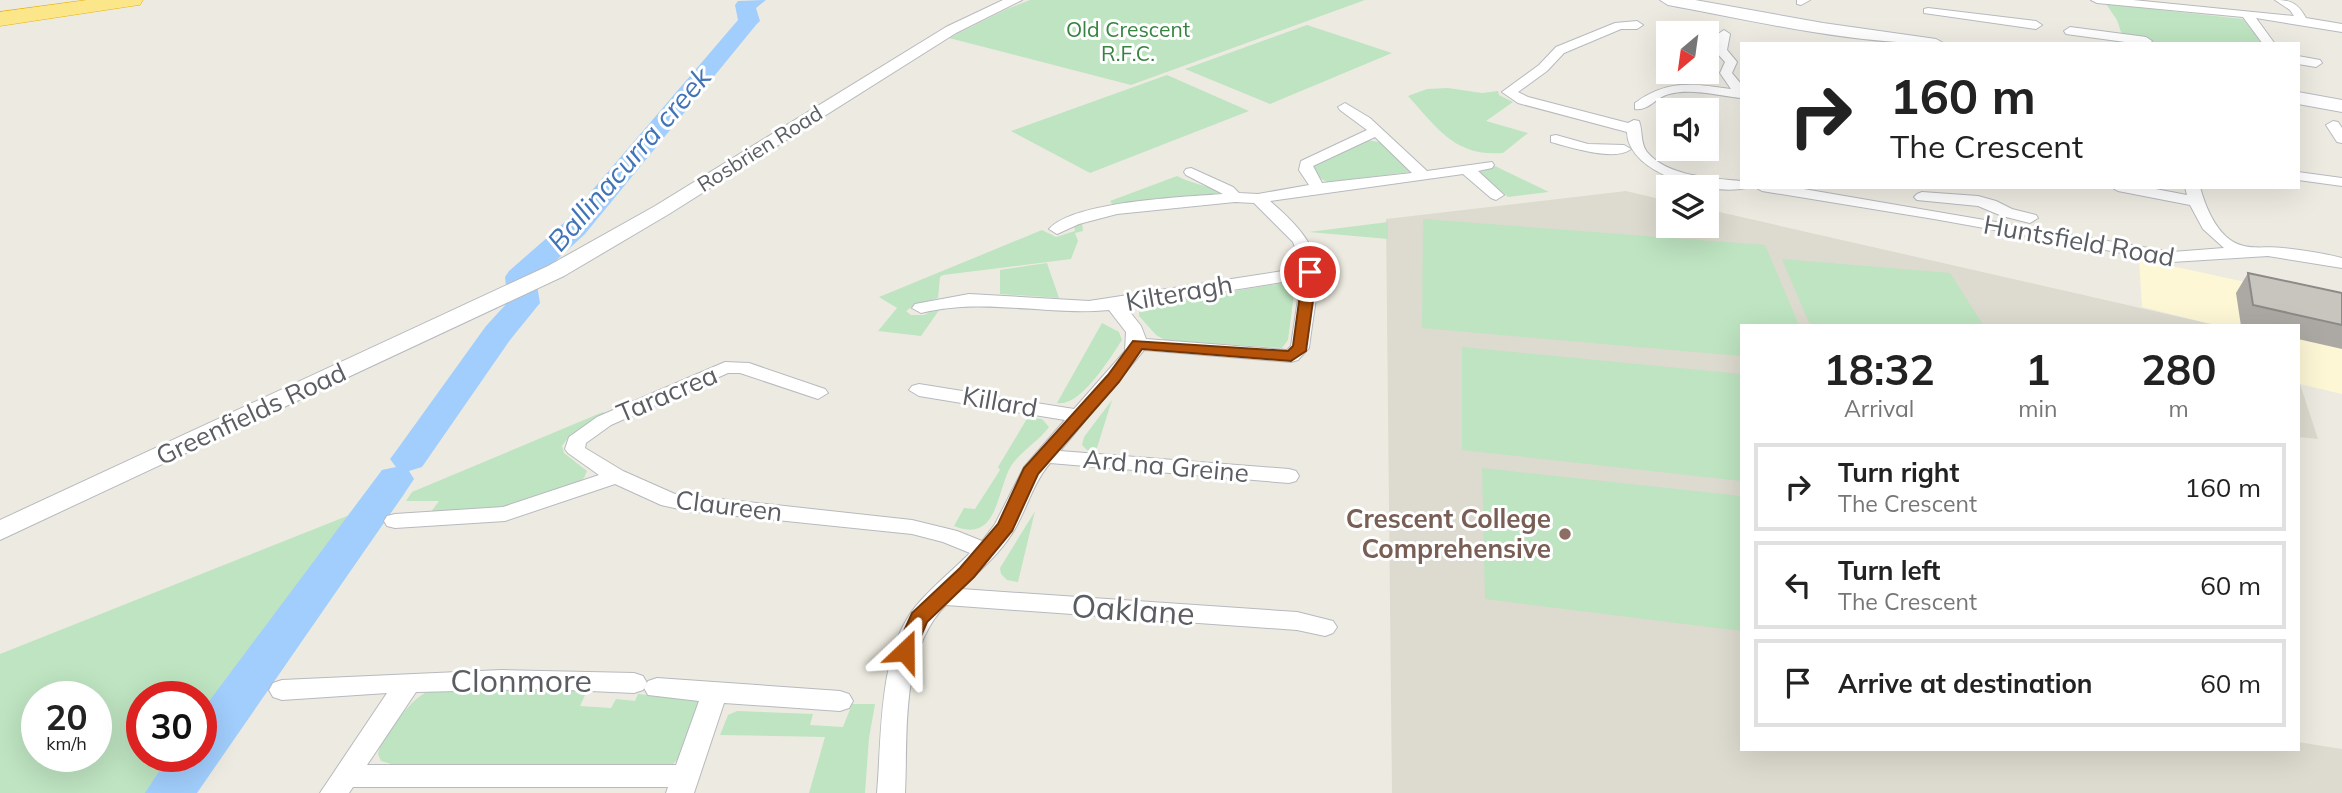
<!DOCTYPE html>
<style>
body{margin:0;font-family:Mulish,sans-serif;background:#f2f2f2;color:#222;height:100vh;display:flex;flex-direction:column;font-size:26px;white-space:nowrap}
*{box-sizing:border-box;margin:0}
p{font-size:23px;color:#767676}
.icon{flex:none;width:38px;height:38px;fill:none;stroke:currentColor;stroke-width:2;stroke-linecap:round;stroke-linejoin:round}
.map{position:relative;flex:1;overflow:hidden}
.sheet{position:absolute;left:1740px;top:324px;width:560px;height:427px;display:flex;flex-direction:column;background:#fff;border-radius:0px;box-shadow:0 7px 28px #0002}
.sheet>*{flex:none}
.banner{position:absolute;left:1740px;top:42px;width:560px;height:147px;border-radius:0px;box-shadow:0 7px 28px #0002;background:#fff;color:#222;overflow:hidden}
.needle{width:46px;rotate:209deg}
.fabs{position:absolute;left:1656px;top:21px;display:grid;gap:14px}
.fabs a{display:grid;place-items:center;width:63px;height:63px;border-radius:0px;background:#fff;box-shadow:0 7px 28px #0002;font-size:35px}
.speed{position:absolute;left:21px;top:681px;display:flex;gap:14px;font-size:35px;font-weight:700;text-align:center}
.speed>*{display:grid;place-content:center;width:91px;height:91px;border-radius:50%;background:#fff;box-shadow:0 7px 28px #0002;line-height:1}
.speed small{font-size:18px;font-weight:400}
.speed .limit{border:10px solid #d22;background:#fff;color:#111}
.pin{position:absolute;display:grid;place-items:center;width:60px;height:60px;color:#fff;margin:-30px;border:4px solid #fff;border-radius:50%;box-shadow:0 2px 7px #0007}
.me{position:absolute;width:77px;margin:-38px;rotate:23deg;stroke-linejoin:round;filter:drop-shadow(0 0 5px #0008)}
.turn{display:flex;align-items:center;gap:24px;height:147px;padding:0 35px;font-size:32px}
.turn .icon{width:91px;height:91px;stroke-width:2.5}
.turn b{display:block;font-size:49px;line-height:60px}
.eta{display:flex;justify-content:space-evenly;align-items:center;height:119px;text-align:center}
.eta b{font-size:42px;font-weight:700;line-height:49px}
ul{padding:0;list-style:none}
li{display:flex;align-items:center;gap:21px;height:88px;margin:0 14px 10px;padding:0 21px;border:4px solid #e0e0e0;border-radius:0px}
li div{flex:1}
li b{display:block;font-size:26px}
li em{font-style:normal}
.map>svg:first-child{display:block}
</style>
<div class="map">
<svg width="2342" height="793" viewBox="0 0 2342 793">
<rect width="100%" height="100%" fill="#edebe1"/>
<path fill="#fdf7d6" d="M 2139,259 L 2342,303 L 2342,394 L 2300,384 L 2298,326 L 2215,325 L 2142,307 Z"/>
<g fill="#dddacf">
<path d="M 1626,191 L 1668,201 L 1668,226 L 1706,226 L 1706,209 L 2215,325 L 1741,326 L 1741,749 L 2298,749 L 2298,742 L 2342,749 L 2342,793 L 1392,793 L 1386,219 Z"/>
<path d="M 2298,380 L 2300,384 L 2318,439 L 2298,437 Z"/>
</g>
<g fill="#bee4c1" fill-rule="evenodd">
<path d="M 1030,0 L 1365,0 L 1131,85 L 949,38 L 1007,9 Z"/>
<path d="M 2106,4 L 2243,19 L 2264,44 L 2154,44 L 2122,35 L 2117,20 Z"/>
<path d="M 1307,25 L 1392,53 L 1270,104 L 1185,69 Z"/>
<path d="M 1167,75 L 1249,111 L 1090,173 L 1011,131 Z"/>
<path d="M 1448,88 L 1482,93 L 1498,91 L 1499,95 L 1513,102 L 1486,121 L 1528,133 L 1503,153 C 1455,157 1437,128 1408,96 L 1427,89 Z"/>
<path d="M 1366,140 L 1379,142 L 1411,168 L 1410,172 L 1328,182 C 1321,180 1313,174 1313,165 Z"/>
<path d="M 1495,166 L 1549,192 L 1508,197 L 1479,172 Z"/>
<path d="M 1177,176 C 1193,184 1206,185 1222,193 L 1115,208 L 1110,201 Z"/>
<path d="M 1423,219 L 1765,245 L 1799,325 L 1741,326 L 1741,356 L 1422,328 Z"/>
<path d="M 1388,222 L 1388,239 L 1309,232 Z"/>
<path d="M 1082,223 L 1083,231 L 1075,233 L 1078,241 L 1071,259 L 943,275 L 940,277 L 938,298 L 915,305 L 906,311 L 911,315 L 924,315 L 942,306 L 921,336 L 878,331 L 897,308 L 879,297 L 1042,230 L 1056,237 L 1075,231 L 1074,225 Z"/>
<path d="M 1782,259 L 1950,273 L 1983,325 L 1810,325 Z"/>
<path d="M 1047,263 L 1059,298 L 1000,294 L 1000,270 Z"/>
<path d="M 1289,282 L 1295,286 L 1288,340 L 1282,348 L 1165,340 L 1156,335 L 1139,316 L 1139,312 L 1145,306 Z"/>
<path d="M 1102,323 L 1119,332 L 1122,340 C 1110,358 1080,408 1057,403 Z"/>
<path d="M 1462,347 L 1741,374 L 1741,481 L 1462,450 Z"/>
<path d="M 1112,400 L 1096,451 L 1087,450 L 1082,445 L 1084,437 Z"/>
<path d="M 603,412 L 606,414 L 570,435 L 562,446 L 564,453 L 587,471 L 584,478 L 575,484 L 508,508 L 431,512 L 439,501 L 406,501 L 412,492 Z"/>
<path d="M 1028,417 L 1042,419 L 1049,427 C 1039,441 1021,451 1011,466 C 996,492 998,544 954,526 L 964,508 L 975,509 L 1000,470 L 998,467 Z"/>
<path d="M 1482,468 L 1741,496 L 1741,631 L 1485,599 Z"/>
<path d="M 405,493 L 192,793 L 0,793 L 0,654 ZM 37,696 L 96,696 L 96,756 L 37,756 ZM 142,696 L 201,696 L 201,756 L 142,756 Z"/>
<path d="M 1035,511 L 1018,582 L 1007,580 L 1001,574 L 1000,568 Z"/>
<path d="M 434,688 L 584,688 L 586,693 L 580,706 L 611,708 L 616,699 L 635,701 L 638,694 L 692,699 L 698,701 L 699,709 L 679,758 L 673,764 L 391,764 L 381,761 L 378,754 L 380,746 C 395,725 408,699 434,688 Z"/>
<path d="M 852,704 L 875,704 L 869,738 L 865,793 L 809,793 L 825,737 L 720,735 L 728,715 L 737,711 L 813,714 L 810,725 L 843,727 Z"/>
</g>
<g fill="none" stroke-linecap="round" stroke-linejoin="round">
<path fill="#a1cefd" fill-rule="evenodd" d="M 766,0 L 756,8 L 760,21 L 756,25 L 585,234 L 536,279 L 540,303 L 510,340 L 422,467 L 409,471 L 414,479 L 408,488 L 197,793 L 145,793 L 169,756 L 201,756 L 201,712 L 382,470 L 396,467 L 390,459 L 396,451 L 486,326 L 508,302 L 505,277 L 509,271 L 565,222 L 738,20 L 735,5 L 738,1 Z"/>
<g stroke="#b7b9be" stroke-width="2">
<g id="minor">
<path d="M 1797,0 L 1810,0 L 1801,5 L 1797,4 Z"/>
<path d="M 2091,0 L 2133,0 L 2294,16 L 2290,10 L 2275,0 C 2292,0 2298,4 2306,18 L 2342,24 L 2342,32 L 2256,18 L 2275,44 L 2263,44 L 2243,17 L 2097,3 Z"/>
<path d="M 1928,8 L 2036,21 L 2042,25 L 2036,29 L 1924,13 L 1924,9 Z"/>
<path d="M 1615,23 L 1637,21 L 1643,25 L 1637,29 L 1621,29 L 1564,53 L 1547,71 L 1518,92 L 1528,97 L 1628,123 L 1634,120 L 1639,121 C 1643,131 1640,143 1647,152 C 1668,177 1712,178 1741,181 L 1741,187 L 1746,188 C 1712,196 1628,175 1627,132 L 1518,103 L 1502,92 L 1539,65 L 1556,47 Z"/>
<path d="M 2070,27 L 2146,37 L 2152,41 L 2149,44 L 2140,44 L 2066,34 L 2064,31 Z"/>
<path d="M 1724,30 L 1730,34 L 1727,50 L 1737,62 L 1732,73 L 1741,84 L 1741,98 C 1718,96 1693,88 1669,94 C 1656,97 1649,111 1635,109 L 1635,103 C 1668,79 1693,84 1731,89 L 1720,73 L 1725,62 L 1715,51 L 1718,34 Z"/>
<path d="M 2298,56 L 2320,60 L 2322,63 L 2316,67 L 2298,64 Z"/>
<path d="M 1345,103 L 1370,118 L 1427,171 L 1492,162 L 1494,165 L 1492,168 L 1478,171 L 1504,195 L 1496,200 L 1491,198 L 1463,174 L 1270,201 C 1334,256 1318,272 1309,348 L 1298,360 L 1291,362 L 1144,350 L 1060,451 L 1289,469 L 1296,471 L 1299,476 L 1296,481 L 1289,483 L 1050,463 C 1034,482 1028,505 1016,527 C 1003,551 980,570 961,589 L 1297,612 L 1333,621 L 1337,627 L 1333,633 L 1325,636 L 1297,630 L 946,605 C 900,651 908,732 905,793 L 877,793 C 882,736 878,652 916,606 C 932,587 953,570 970,553 L 943,542 L 912,534 L 688,511 L 661,505 L 615,484 L 505,521 L 395,528 L 387,526 L 384,521 L 387,516 L 395,514 L 503,507 L 599,475 L 568,453 L 565,449 L 569,437 L 597,417 L 725,362 L 749,363 L 825,389 L 828,393 L 818,399 L 740,373 L 728,373 L 611,425 L 586,443 L 585,448 L 623,471 L 675,494 L 912,520 L 957,531 L 982,541 L 995,524 L 1024,467 L 1065,420 L 919,396 L 909,390 L 912,386 L 919,384 L 1074,409 L 1125,351 L 1126,332 L 1109,310 C 1044,316 985,297 921,313 L 912,308 L 915,304 L 969,294 L 1089,301 L 1302,268 L 1293,242 L 1254,203 L 1235,202 L 1117,214 L 1079,224 L 1057,234 L 1049,229 C 1074,201 1185,197 1223,194 L 1186,175 L 1184,172 L 1186,169 L 1191,168 L 1233,187 L 1239,193 L 1258,194 L 1309,185 L 1299,170 L 1301,161 L 1367,130 L 1340,110 L 1338,107 ZM 1375,137 L 1412,173 L 1322,183 L 1313,166 ZM 1301,279 L 1291,346 L 1287,350 L 1146,339 L 1141,326 L 1126,307 Z"/>
<path d="M 2333,121 L 2338,122 L 2342,128 L 2342,143 L 2337,142 L 2326,125 Z"/>
<path d="M 1556,135 L 1588,144 L 1624,145 L 1631,149 C 1615,162 1570,147 1551,142 L 1551,136 Z"/>
<path d="M 2298,172 L 2342,178 L 2342,186 L 2298,180 Z"/>
<path d="M 1755,187 L 1792,187 L 2172,252 L 2224,248 L 2203,229 L 2190,205 L 2118,191 L 2111,187 L 2145,187 L 2187,195 L 2185,187 L 2200,187 C 2206,209 2219,241 2244,246 C 2256,249 2270,246 2283,248 C 2303,250 2322,253 2342,258 L 2342,268 L 2268,256 L 2172,262 L 1934,219 L 1762,191 Z"/>
<path d="M 1922,192 L 1978,196 L 1996,201 L 2012,209 L 2036,215 L 2038,218 L 2030,223 L 2002,216 L 1978,206 L 1917,200 L 1914,197 L 1917,194 Z"/>
<path d="M 502,670 L 634,673 L 643,676 L 647,683 L 643,690 L 634,693 L 546,689 L 416,692 L 367,765 L 676,765 L 699,701 L 648,695 L 644,688 L 648,681 L 657,678 L 840,691 L 849,694 L 853,701 L 849,708 L 840,711 L 724,703 L 694,793 L 666,793 L 668,787 L 353,787 L 349,793 L 320,793 L 387,693 L 282,700 L 273,697 L 269,690 L 273,683 L 282,680 Z"/>
</g>
</g>
<g stroke="#b7b9be" stroke-width="2">
<path id="tertiary" d="M 1003,0 L 1022,0 L 956,33 L 669,214 L 564,276 L 0,540 L 0,520 L 548,266 L 655,206 L 946,27 Z"/>
</g>
<g stroke="#b7bac0" stroke-width="2">
<g id="secondary">
<path d="M 1660,0 L 1695,0 L 1823,23 L 1936,39 L 1945,44 C 1851,44 1759,22 1668,5 Z"/>
<path d="M 2298,92 L 2342,100 L 2342,112 L 2298,104 Z"/>
</g>
</g>
<g stroke="#e9b205" stroke-width="1">
<path id="motorway" d="M 87,0 L 143,0 L 140,5 L 132,6 L 0,26 L 0,12 Z"/>
</g>
<use href="#minor" fill="#fff" fill-rule="evenodd"/>
<use href="#tertiary" fill="#fff" fill-rule="evenodd"/>
<use href="#secondary" fill="#fff" fill-rule="evenodd"/>
<use href="#motorway" fill="#fbe68a" fill-rule="evenodd"/>
</g>
<path fill="#aca9a4" d="M 2248,273 L 2342,293 L 2342,349 L 2298,339 L 2298,326 L 2241,326 L 2236,293 Z"/>
<path fill="#c8c5bf" stroke="#8c8a86" stroke-width="2" d="M 2248,273 L 2342,293 L 2342,325 L 2253,305 Z"/>
<path fill="#b45309" stroke="#753606" stroke-width="2" d="M 1310,267 L 1317,272 L 1306,351 L 1291,361 L 1142,349 L 1119,382 L 1038,474 L 1012,531 L 974,577 L 927,622 L 912,657 L 905,659 L 898,657 L 895,651 L 912,613 L 960,568 L 998,524 L 1024,468 L 1108,375 L 1133,341 L 1288,351 L 1293,346 L 1303,272 Z"/>
<circle fill="#8d6e63" stroke="#fff" stroke-width="2.5" cx="1565" cy="534" r="7"/>
<g text-anchor="middle" stroke-width="6" stroke-linejoin="round" paint-order="stroke">
<g font-size="21" fill="#368440" stroke="#fff">
<text x="1128" y="37">Old Crescent<tspan x="1128" dy="24">R.F.C.</tspan></text>
</g>
<g font-size="21" fill="#5a5d62" stroke="#fff">
<text transform="translate(760 149) rotate(-32)" y="7">Rosbrien Road</text>
</g>
<g font-size="26" fill="#5a5d62" stroke="#fff">
<text transform="translate(2079 241) rotate(10)" y="9">Huntsfield Road</text>
<text transform="translate(1179 293) rotate(-10)" y="9">Kilteragh</text>
<text transform="translate(667 394) rotate(-23)" y="9">Taracrea</text>
<text transform="translate(1000 402) rotate(10)" y="9">Killard</text>
<text transform="translate(251 414) rotate(-25)" y="9">Greenfields Road</text>
<text transform="translate(1166 466) rotate(5)" y="9">Ard na Greine</text>
<text transform="translate(729 506) rotate(7)" y="9">Claureen</text>
</g>
<g font-size="26" font-weight="bold" fill="#785e54" stroke="#fff" text-anchor="end">
<text x="1551" y="528">Crescent College<tspan x="1551" dy="30">Comprehensive</tspan></text>
</g>
<g font-size="28" font-style="italic" fill="#4173b7" stroke="#fff">
<text transform="translate(629 159) rotate(-49)" y="10">Ballinacurra creek</text>
</g>
<g font-size="32" fill="#5a5d62" stroke="#fff">
<text transform="translate(1133 610) rotate(4)" y="11">Oaklane</text>
<text x="521" y="692">Clonmore</text>
</g>
</g>
</svg>
<div class="fabs">
<a><svg class="needle" viewBox="-14 -14 28 28"><path d="M0-13l5 13h-10z" fill="#e53935"/><path d="M0 13l5-13h-10z" fill="#767676"/></svg></a>
<a><svg class="icon" aria-label="sound" viewBox="0 0 24 24"><path d="M4 9h4l5-4v14l-5-4H4zM17 9q2 3 0 6"/></svg></a>
<a><svg class="icon" aria-label="layers" viewBox="0 0 24 24"><path d="M12 4l9 5-9 5-9-5zM3 14l9 5 9-5"/></svg></a>
</div>
<div class="speed"><div>20<small>km/h</small></div><div class="limit">30</div></div>
<div class="pin" style="left:1310px;top:272px;background:#d93025"><svg class="icon" aria-label="arrive" viewBox="0 0 24 24"><path d="M6 21V4h12l-3 4 3 4H6"/></svg></div>
<svg class="me" style="left:905px;top:651px" viewBox="-20 -20 40 40"><path d="M0-17L14 15 0 8-14 15z" fill="#b45309" stroke="#fff" stroke-width="4"/></svg>
<div class="banner">
<div class="turn"><svg class="icon" aria-label="right" viewBox="0 0 24 24"><path d="M7 20v-9h11M14 6l5 5-5 5"/></svg><div><b>160 m</b>The Crescent</div></div>
</div>
<section class="sheet">
<div class="eta">
<div><b>18:32</b><p>Arrival</p></div>
<div><b>1</b><p>min</p></div>
<div><b>280</b><p>m</p></div>
</div>
<ul>
<li><svg class="icon" aria-label="right" viewBox="0 0 24 24"><path d="M7 20v-9h11M14 6l5 5-5 5"/></svg><div><b>Turn right</b><p>The Crescent</p></div><em>160 m</em></li>
<li><svg class="icon" aria-label="left" viewBox="0 0 24 24"><path d="M17 20v-9H6M10 6l-5 5 5 5"/></svg><div><b>Turn left</b><p>The Crescent</p></div><em>60 m</em></li>
<li><svg class="icon" aria-label="arrive" viewBox="0 0 24 24"><path d="M6 21V4h12l-3 4 3 4H6"/></svg><div><b>Arrive at destination</b></div><em>60 m</em></li>
</ul>
</section>
</div>
